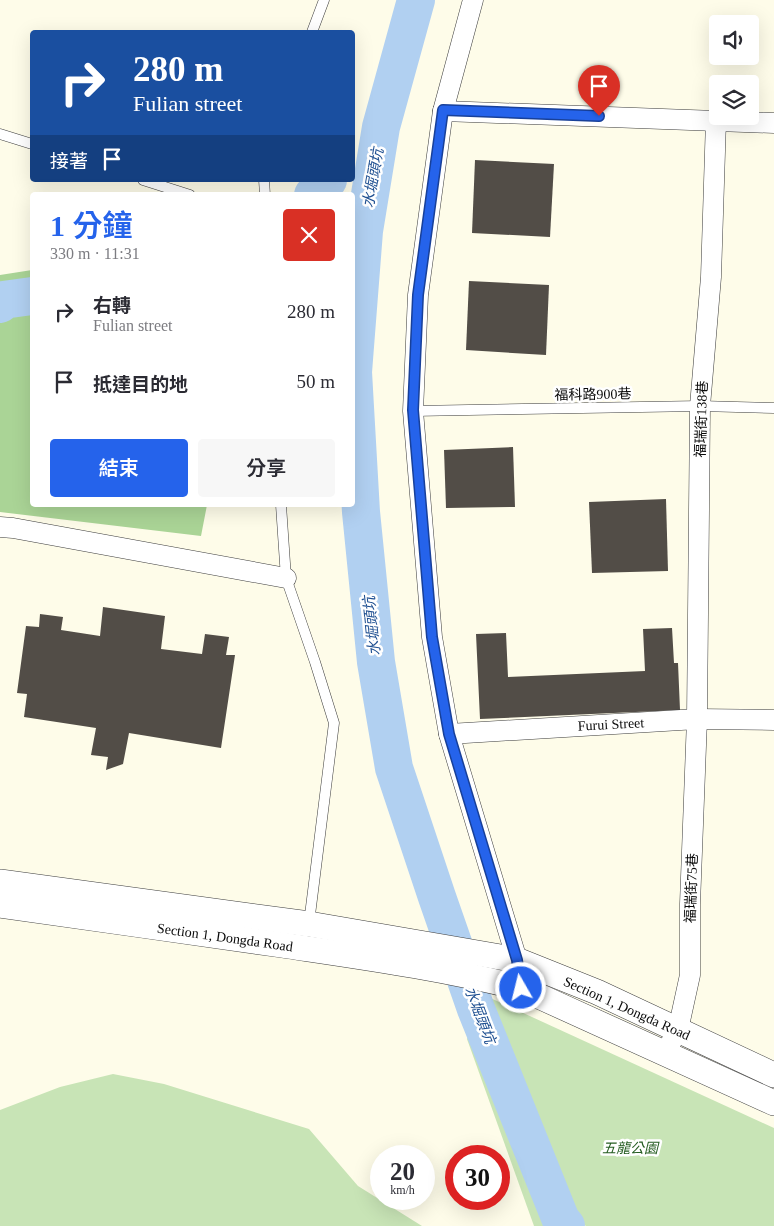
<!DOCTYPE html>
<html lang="zh-TW">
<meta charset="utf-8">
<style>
body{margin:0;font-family:"Times New Roman","Noto Sans TC",serif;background:#f7f7f7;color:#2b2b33;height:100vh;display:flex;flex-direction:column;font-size:19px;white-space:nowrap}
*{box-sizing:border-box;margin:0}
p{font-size:16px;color:#7c7c81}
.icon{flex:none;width:28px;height:28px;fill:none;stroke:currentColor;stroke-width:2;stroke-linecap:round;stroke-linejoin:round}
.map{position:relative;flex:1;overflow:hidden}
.panel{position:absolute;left:30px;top:192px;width:325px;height:315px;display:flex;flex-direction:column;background:#fff;border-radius:5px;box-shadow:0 5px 20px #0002}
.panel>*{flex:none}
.guide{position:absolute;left:30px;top:30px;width:325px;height:152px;border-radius:5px;box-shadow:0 5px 20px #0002;background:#1a4fa0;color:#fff;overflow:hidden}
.tools{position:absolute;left:709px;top:15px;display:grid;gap:10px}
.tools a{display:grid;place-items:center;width:50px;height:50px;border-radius:5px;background:#fff;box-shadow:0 5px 20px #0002;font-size:25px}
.speed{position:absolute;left:370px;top:1145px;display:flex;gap:10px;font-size:25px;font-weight:700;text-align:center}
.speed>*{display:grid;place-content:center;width:65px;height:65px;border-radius:50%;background:#fff;box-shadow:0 5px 20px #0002;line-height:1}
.speed small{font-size:12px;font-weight:400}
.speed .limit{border:8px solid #d22;background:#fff;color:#111}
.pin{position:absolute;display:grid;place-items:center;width:42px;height:42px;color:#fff;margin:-51px -21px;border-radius:50% 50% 50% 0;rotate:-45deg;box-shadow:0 0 5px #0007}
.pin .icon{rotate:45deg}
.me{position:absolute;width:55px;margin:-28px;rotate:352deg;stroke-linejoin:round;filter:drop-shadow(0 0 4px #0008)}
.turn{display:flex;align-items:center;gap:18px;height:105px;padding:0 20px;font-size:22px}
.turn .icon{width:65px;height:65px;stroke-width:2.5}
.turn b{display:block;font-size:35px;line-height:42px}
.then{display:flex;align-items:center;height:48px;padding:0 20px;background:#0003;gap:10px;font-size:19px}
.round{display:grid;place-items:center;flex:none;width:52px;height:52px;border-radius:5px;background:#f7f7f7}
.summary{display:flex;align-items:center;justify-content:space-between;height:85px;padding:0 20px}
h1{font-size:30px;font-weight:600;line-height:38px;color:#2563eb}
.primary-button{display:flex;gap:10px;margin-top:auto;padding:10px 20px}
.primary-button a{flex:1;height:58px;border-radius:5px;background:#2563eb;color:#fff;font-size:20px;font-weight:600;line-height:58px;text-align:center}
.primary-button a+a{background:#f7f7f7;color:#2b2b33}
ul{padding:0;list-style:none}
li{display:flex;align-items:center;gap:15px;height:70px;padding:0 20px}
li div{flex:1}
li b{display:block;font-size:19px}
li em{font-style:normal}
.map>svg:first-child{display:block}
</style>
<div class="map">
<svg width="774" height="1226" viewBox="0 0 774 1226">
<rect width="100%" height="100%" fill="#fefce9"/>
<g fill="#c8e4b6">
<path d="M 484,995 L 774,1128 L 774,1226 L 586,1226 L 573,1218 Z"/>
<path d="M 473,1026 L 545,1226 L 534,1226 L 467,1039 Z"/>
<path d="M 113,1074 L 164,1084 L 309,1129 L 358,1186 L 422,1226 L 0,1226 L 0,1110 L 60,1087 Z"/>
</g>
<path fill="#aad496" d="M 32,270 L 32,505 L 207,505 L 201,536 L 0,512 L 0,275 Z"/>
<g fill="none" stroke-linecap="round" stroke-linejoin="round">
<g stroke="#b1d0f1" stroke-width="38">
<path d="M 416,0 L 381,127 L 364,231 L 353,372 L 361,512 L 376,662 L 394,768 L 437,897 L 476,1009 L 561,1220 L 566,1226"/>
<path d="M 313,195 L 328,180"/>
<path d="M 0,304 L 3,300 L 32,296"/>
</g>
</g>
<g fill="#524d47">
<path d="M 475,160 L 554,164 L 550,237 L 472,233 Z"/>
<path d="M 469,281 L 549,285 L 546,355 L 466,350 Z"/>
<path d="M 513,447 L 515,507 L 446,508 L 444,450 Z"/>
<path d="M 666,499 L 668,571 L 592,573 L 589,502 Z"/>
<path d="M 103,607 L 165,616 L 161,649 L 202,654 L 205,634 L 229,637 L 226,655 L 235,655 L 221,748 L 129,733 L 123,764 L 106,770 L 108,757 L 91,755 L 96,728 L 24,717 L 27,694 L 17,693 L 26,626 L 39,627 L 40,614 L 63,617 L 61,630 L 100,636 Z"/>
<path d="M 672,628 L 674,663 L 678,663 L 680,710 L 480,719 L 476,634 L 506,633 L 508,677 L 645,671 L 643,629 Z"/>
</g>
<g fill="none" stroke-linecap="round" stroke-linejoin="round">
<g stroke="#3d3d3d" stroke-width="11">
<g id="service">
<path d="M 312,32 L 324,0"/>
<path d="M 0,134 L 32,144"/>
<path d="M 143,180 L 190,195"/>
<path d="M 264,180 L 265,195"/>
<path d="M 413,411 L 700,406 L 774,408"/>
<path d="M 281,505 L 286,578 L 315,662 L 334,723 L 309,923"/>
</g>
</g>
<g stroke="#3d3d3d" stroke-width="21">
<g id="minor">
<path d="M 473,0 L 443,111 L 418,295 L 413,411 L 432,637 L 449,734 L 517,960 L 519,972"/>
<path d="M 443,111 L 774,123"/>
<path d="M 0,527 L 13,528 L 286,578"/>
<path d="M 449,734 L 697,719 L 774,720"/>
<path d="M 665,1053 L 678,1030 L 690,975 L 690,904 L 697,719 L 700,406 L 711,277 L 716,120"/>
</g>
</g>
<g stroke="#3d3d3d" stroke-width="26">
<g id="tertiary">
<path d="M 0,882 L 309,924 L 517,960 L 597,992 L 774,1075"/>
<path d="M 0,905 C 94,918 188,932 282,945 C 362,957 443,968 521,988 L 774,1103"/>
</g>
</g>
<use href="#service" stroke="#fff" stroke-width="10"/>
<use href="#minor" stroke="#fff" stroke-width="20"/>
<use href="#tertiary" stroke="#fff" stroke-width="25"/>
</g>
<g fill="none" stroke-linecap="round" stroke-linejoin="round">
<g stroke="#184099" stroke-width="12">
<path id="route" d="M 521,988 L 517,960 L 449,734 L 432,637 L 413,410 L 418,295 L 443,110 L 599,116"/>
</g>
<use href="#route" stroke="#2563eb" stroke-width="9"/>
</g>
<g text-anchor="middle" stroke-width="5" stroke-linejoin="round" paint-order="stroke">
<g font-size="14" fill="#0a0a0a" stroke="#fff">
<text transform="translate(593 394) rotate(-1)" y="5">福科路900巷</text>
<text transform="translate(701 419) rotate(-88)" y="5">福瑞街138巷</text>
<text transform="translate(611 724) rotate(-3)" y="5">Furui Street</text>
<text transform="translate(691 888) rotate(-88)" y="5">福瑞街75巷</text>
<text transform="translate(225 937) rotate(8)" y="5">Section 1, Dongda Road</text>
<text transform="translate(627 1008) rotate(24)" y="5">Section 1, Dongda Road</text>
</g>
<g font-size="14" font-style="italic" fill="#245c20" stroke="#fff">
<text x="630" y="1153">五龍公園</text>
</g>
<g font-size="15" font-style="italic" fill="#1e4f91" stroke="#fff">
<text transform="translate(373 178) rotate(-80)" y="5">水堀頭坑</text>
<text transform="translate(372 626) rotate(-96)" y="5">水堀頭坑</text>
<text transform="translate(480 1015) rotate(69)" y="5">水堀頭坑</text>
</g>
</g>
</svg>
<div class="tools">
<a><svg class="icon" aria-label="sound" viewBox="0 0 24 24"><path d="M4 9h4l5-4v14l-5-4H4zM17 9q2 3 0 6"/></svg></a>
<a><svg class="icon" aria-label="layers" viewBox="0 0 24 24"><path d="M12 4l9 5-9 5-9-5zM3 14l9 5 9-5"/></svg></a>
</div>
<div class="speed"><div>20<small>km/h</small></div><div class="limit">30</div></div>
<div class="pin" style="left:599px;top:116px;background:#d93025"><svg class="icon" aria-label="arrive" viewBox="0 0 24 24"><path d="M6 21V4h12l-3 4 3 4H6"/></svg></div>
<svg class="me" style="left:521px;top:988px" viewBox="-20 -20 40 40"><circle r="17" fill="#2563eb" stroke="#fff" stroke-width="3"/><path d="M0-11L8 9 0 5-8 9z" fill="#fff"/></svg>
<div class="guide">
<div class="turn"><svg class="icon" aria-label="right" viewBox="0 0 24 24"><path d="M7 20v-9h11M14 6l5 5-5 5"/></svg><div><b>280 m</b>Fulian street</div></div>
<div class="then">接著<svg class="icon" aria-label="arrive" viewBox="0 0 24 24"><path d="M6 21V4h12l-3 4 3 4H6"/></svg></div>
</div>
<section class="panel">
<div class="summary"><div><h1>1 分鐘</h1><p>330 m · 11:31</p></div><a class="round" style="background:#d93025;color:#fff"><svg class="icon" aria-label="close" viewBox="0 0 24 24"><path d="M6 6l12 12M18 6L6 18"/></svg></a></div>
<ul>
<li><svg class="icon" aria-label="right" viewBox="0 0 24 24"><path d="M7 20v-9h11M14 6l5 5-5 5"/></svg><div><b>右轉</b><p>Fulian street</p></div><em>280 m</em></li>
<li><svg class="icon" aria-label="arrive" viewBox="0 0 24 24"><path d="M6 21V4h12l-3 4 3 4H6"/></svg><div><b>抵達目的地</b></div><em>50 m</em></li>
</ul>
<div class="primary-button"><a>結束</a><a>分享</a></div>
</section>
</div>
